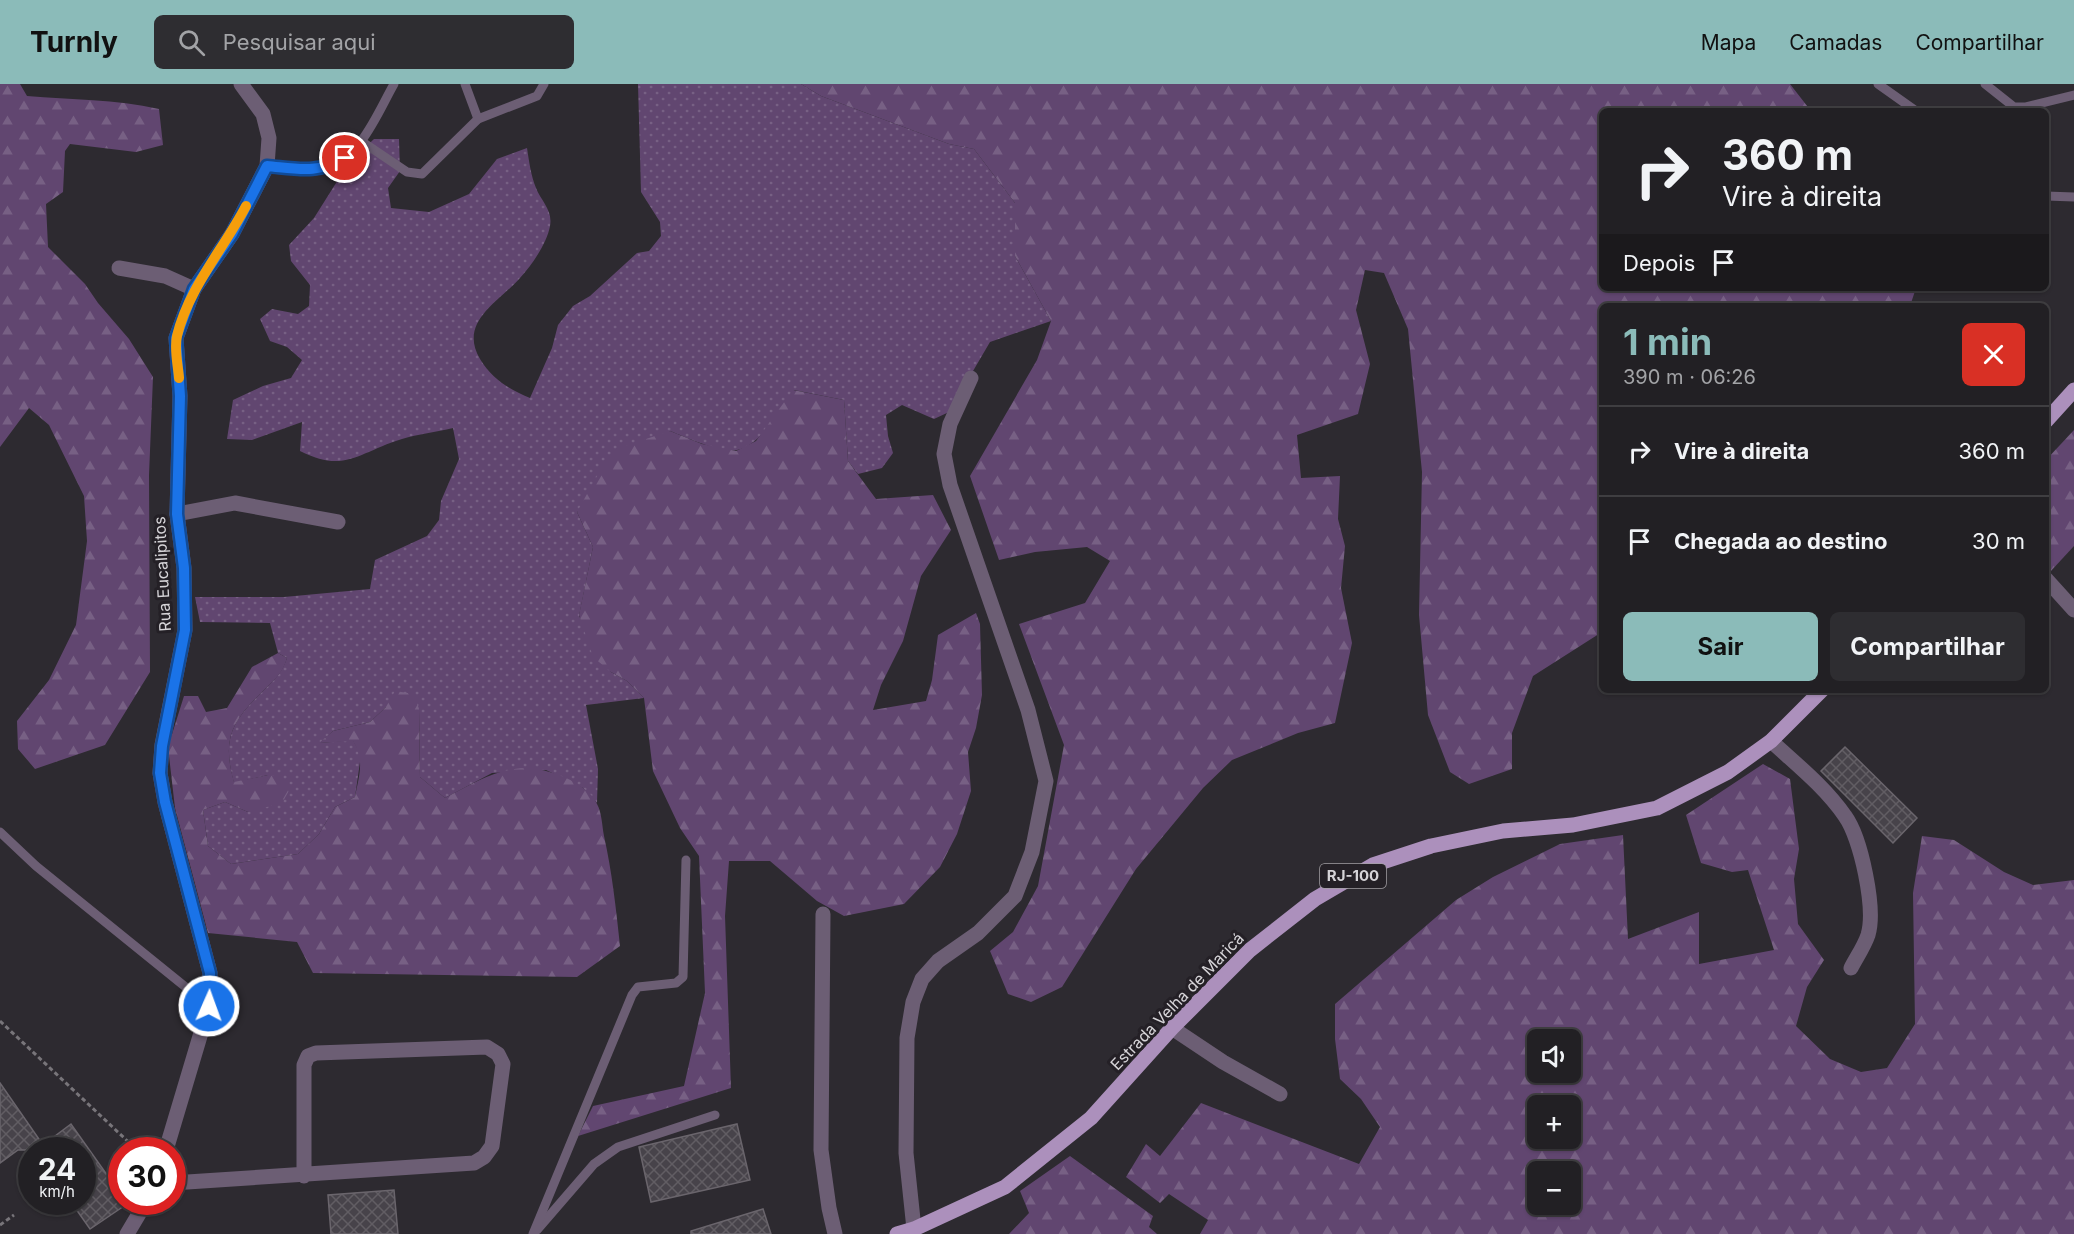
<!DOCTYPE html>
<html lang="pt">
<meta charset="utf-8">
<style>
body{margin:0;font-family:Inter,sans-serif;background:#2e2d31;color:#f1f3f6;height:100vh;display:flex;flex-direction:column;font-size:22px;white-space:nowrap}
*{box-sizing:border-box;margin:0}
p{font-size:20px;color:#a2a3a6}
.icon{flex:none;width:33px;height:33px;fill:none;stroke:currentColor;stroke-width:2;stroke-linecap:round;stroke-linejoin:round}
.map{position:relative;flex:1;overflow:hidden}
.panel{position:absolute;left:1599px;top:219px;width:450px;height:390px;display:flex;flex-direction:column;background:#222024;border-radius:9px;box-shadow:0 2px 4px #0004,0 0 0 2px #3f3e41}
.panel>*{flex:none}
.banner{position:absolute;left:1599px;top:24px;width:450px;height:183px;border-radius:9px;box-shadow:0 2px 4px #0004,0 0 0 2px #3f3e41;background:#222024;color:#f1f3f6;overflow:hidden}
.fabs{position:absolute;left:1527px;top:945px;display:grid;gap:12px}
.fabs a{display:grid;place-items:center;width:54px;height:54px;border-radius:9px;background:#222024;box-shadow:0 2px 4px #0004,0 0 0 2px #3f3e41;font-size:30px}
.speed{position:absolute;left:18px;top:1053px;display:flex;gap:12px;font-size:30px;font-weight:700;text-align:center}
.speed>*{display:grid;place-content:center;width:78px;height:78px;border-radius:50%;background:#222024;box-shadow:0 2px 4px #0004,0 0 0 2px #3f3e41;line-height:1}
.speed small{font-size:15px;font-weight:400}
.speed .limit{border:9px solid #d22;background:#fff;color:#111}
.pin{position:absolute;display:grid;place-items:center;width:51px;height:51px;color:#fff;margin:-26px;border:3px solid #fff;border-radius:50%;box-shadow:0 2px 6px #0007}
.me{position:absolute;width:66px;margin:-33px;rotate:2deg;stroke-linejoin:round;filter:drop-shadow(0 0 4px #0008)}
.turn{display:flex;align-items:center;gap:21px;height:126px;padding:0 24px;font-size:27px}
.turn .icon{width:78px;height:78px;stroke-width:2.5}
.turn b{display:block;font-size:42px;line-height:51px}
.then{display:flex;align-items:center;height:57px;padding:0 24px;background:#0003;gap:12px;font-size:22px}
.round{display:grid;place-items:center;flex:none;width:63px;height:63px;border-radius:9px;background:#2e2d31}
.headline{display:flex;align-items:center;justify-content:space-between;height:102px;padding:0 24px}
h1{font-size:36px;font-weight:700;line-height:45px;color:#8bbbb9}
.cta{display:flex;gap:12px;margin-top:auto;padding:12px 24px}
.cta a{flex:1;height:69px;border-radius:9px;background:#8bbbb9;color:#111;font-size:24px;font-weight:700;line-height:69px;text-align:center}
.cta a+a{background:#2e2d31;color:#f1f3f6}
ul{padding:0;list-style:none}
li{display:flex;align-items:center;gap:18px;height:90px;padding:0 24px;border-top:2px solid #3f3e41}
li div{flex:1}
li b{display:block;font-size:22px}
li em{font-style:normal}
header{display:flex;align-items:center;gap:36px;box-sizing:border-box;height:84px;padding:0 30px;background:#8bbbb9;color:#111}
header strong{font-size:28px}
nav{display:flex;gap:33px;margin-inline-start:auto;font-size:21px}
.search{width:420px;height:54px;background:#2e2d31;display:flex;align-items:center;gap:15px;box-sizing:border-box;padding:0 21px;border-radius:9px;color:#a2a3a6;font-size:22px}
.map>svg:first-child{display:block}
</style>
<header>
<strong>Turnly</strong>
<div class="search"><svg class="icon" aria-label="search" viewBox="0 0 24 24"><circle cx="10" cy="10" r="6"/><path d="M15 15l6 6"/></svg>Pesquisar aqui</div>
<nav><a>Mapa</a><a>Camadas</a><a>Compartilhar</a></nav>
</header>
<div class="map">
<svg width="2074" height="1150" viewBox="0 0 2074 1150">
<defs>
<pattern id="grass-dots" width="8" height="8" patternUnits="userSpaceOnUse" patternTransform="scale(1.5)"><rect width="8" height="8" fill="#614670"/><path d="M2 2h.1M6 6h.1" fill="none" stroke="#776084" stroke-width="1.8" stroke-linecap="round"/></pattern>
<pattern id="forest-firs" width="22" height="20" patternUnits="userSpaceOnUse" patternTransform="scale(1.5)"><rect width="22" height="20" fill="#614670"/><path d="M5 1l3.5 6h-7zM16 11l3.5 6h-7z" fill="#776084"/></pattern>
<pattern id="building-cross-hatch" width="8" height="8" patternUnits="userSpaceOnUse" patternTransform="scale(1.5)"><rect width="8" height="8" fill="#47434a"/><path d="M0 0l8 8M0 8l8-8" fill="none" stroke="#615d63"/></pattern>
</defs>
<rect width="100%" height="100%" fill="#2d2a30"/>
<path fill="url(#grass-dots)" d="M 638,0 L 801,0 L 821,12 L 949,60 L 974,65 L 1015,119 L 1015,172 L 1051,237 L 990,258 L 949,328 L 934,335 L 902,321 L 886,331 L 888,352 L 893,369 L 882,384 L 858,390 L 848,377 L 844,316 L 794,306 C 779,325 762,361 737,366 C 721,370 686,353 670,347 L 577,428 L 593,463 L 579,532 L 611,588 L 627,597 L 644,614 L 586,621 L 598,685 L 597,719 L 583,704 L 546,686 L 492,689 L 445,714 L 420,693 L 419,625 L 386,623 L 370,638 L 333,647 L 320,659 L 353,656 L 361,671 L 355,713 L 335,723 L 319,750 L 298,770 L 231,780 L 208,762 L 203,726 L 225,718 L 248,728 L 268,691 L 234,699 C 222,655 231,638 263,607 C 274,596 282,589 287,574 L 278,569 L 270,539 L 200,538 L 195,513 L 284,513 L 370,505 L 375,476 L 427,452 L 439,436 L 441,417 L 459,375 L 453,344 C 436,348 418,350 402,355 C 359,368 345,390 300,367 L 302,338 L 252,356 L 227,355 L 233,316 L 263,302 L 291,294 L 302,276 L 287,263 L 270,257 L 260,235 L 272,225 L 298,230 L 309,222 L 310,201 L 291,177 L 289,161 L 314,134 L 348,80 L 374,55 L 399,55 L 400,87 L 388,104 L 391,124 L 429,128 L 469,110 L 497,75 L 527,64 C 529,77 531,92 536,104 C 541,117 553,126 550,142 C 547,159 532,181 520,194 C 499,218 458,238 480,275 C 493,296 509,305 530,314 L 552,264 L 558,241 L 573,222 L 590,212 L 637,169 L 649,167 L 661,152 L 660,138 L 641,108 Z"/>
<g fill="url(#forest-firs)" fill-rule="evenodd">
<path d="M 0,0 L 20,0 L 27,12 C 71,16 115,15 159,25 L 163,61 L 136,68 L 70,60 L 65,67 L 63,108 L 46,120 L 48,163 L 85,200 L 98,219 L 129,255 L 153,293 L 149,391 L 150,588 L 105,661 L 35,685 L 18,665 L 17,637 L 49,596 L 76,541 L 87,457 L 84,412 L 49,341 L 29,324 L 0,363 Z"/>
<path d="M 801,0 L 1790,0 L 1811,27 L 1602,27 L 1602,204 L 1916,204 L 1910,222 L 1602,222 L 1602,548 L 1533,592 L 1512,649 L 1512,685 L 1469,700 L 1450,688 L 1428,631 L 1419,531 L 1422,388 L 1408,245 L 1384,189 L 1365,186 L 1356,226 L 1370,280 L 1358,330 L 1297,351 L 1301,394 L 1340,392 L 1338,435 L 1345,462 L 1341,504 L 1352,559 L 1335,639 L 1298,649 L 1232,676 L 1203,704 L 1136,785 L 1062,903 L 1031,918 L 1008,910 L 990,867 L 1013,848 L 1038,802 L 1064,661 L 1019,540 L 1085,519 L 1110,477 L 1087,463 L 1035,468 L 999,476 L 970,392 L 1037,276 L 1051,237 L 1015,172 L 1015,119 L 974,65 L 949,60 L 821,12 Z"/>
<path d="M 793,306 L 844,316 L 848,377 L 876,415 L 933,411 L 951,446 L 921,492 L 903,557 L 881,601 L 873,626 L 926,617 L 932,596 L 938,551 L 976,529 L 980,540 L 982,611 L 976,644 L 968,668 L 971,707 L 957,750 L 940,783 L 904,820 L 844,832 L 817,817 L 770,777 L 729,777 L 725,832 L 731,1004 L 578,1052 L 593,1022 L 684,1002 L 705,909 L 699,772 L 680,744 L 653,687 L 644,614 L 627,597 L 611,588 L 593,573 L 579,531 L 593,463 L 577,428 L 606,376 L 622,363 L 670,347 L 702,360 L 736,367 L 756,357 Z"/>
<path d="M 2074,346 L 2074,462 L 2050,488 L 2046,484 L 2046,376 Z"/>
<path d="M 278,569 L 287,574 C 283,589 274,596 263,607 C 231,638 222,655 234,698 L 268,691 L 282,693 L 291,703 L 282,719 L 248,728 L 225,718 L 203,726 L 208,762 L 231,780 L 298,770 L 319,750 L 335,723 L 355,713 C 359,691 365,677 353,657 L 319,659 L 333,647 L 370,638 L 386,623 L 395,607 L 414,610 L 419,625 L 420,693 L 445,714 C 488,691 517,672 566,694 C 577,699 592,708 597,720 C 602,729 602,742 604,752 C 612,788 616,824 620,862 L 577,893 L 313,889 L 297,858 L 208,849 L 175,724 L 168,663 L 184,612 L 198,612 L 206,628 L 227,624 L 252,583 Z"/>
<path d="M 1763,680 L 1790,695 L 1799,765 L 1794,795 L 1798,840 L 1824,876 L 1807,903 L 1796,942 L 1830,975 L 1861,988 L 1887,984 L 1915,940 L 1913,809 L 1922,752 L 1954,756 L 2004,788 L 2033,801 L 2074,796 L 2074,1150 L 1200,1150 L 1208,1136 L 1169,1110 L 1160,1119 L 1126,1093 L 1146,1060 L 1160,1072 L 1201,1019 L 1359,1080 L 1380,1043 L 1361,1015 L 1340,995 L 1335,955 L 1335,920 L 1456,816 L 1493,793 L 1560,760 L 1623,751 L 1628,855 L 1699,828 L 1699,880 L 1774,866 L 1748,786 L 1732,788 L 1701,779 L 1686,731 ZM 1538,956 L 1570,956 L 1570,988 L 1538,988 ZM 1538,1022 L 1570,1022 L 1570,1054 L 1538,1054 ZM 1538,1088 L 1570,1088 L 1570,1120 L 1538,1120 Z"/>
<path d="M 1070,1072 L 1153,1132 L 1149,1143 L 1157,1150 L 1009,1150 L 1029,1129 L 1020,1107 Z"/>
</g>
<g fill="url(#building-cross-hatch)" stroke="#6a656c" stroke-width="1.5">
<path d="M 1845,663 L 1917,734 L 1893,759 L 1821,687 Z"/>
<path d="M 0,999 L 43,1061 L 71,1040 L 122,1112 L 122,1118 L 127,1120 L 90,1145 L 71,1118 L 82,1118 L 82,1066 L 18,1066 L 0,1079 Z"/>
<path d="M 737,1040 L 750,1096 L 651,1118 L 639,1063 Z"/>
<path d="M 394,1106 L 398,1150 L 331,1150 L 328,1111 Z"/>
<path d="M 763,1125 L 771,1150 L 691,1150 L 691,1147 Z"/>
</g>
<g fill="none" stroke-linecap="round" stroke-linejoin="round">
<g stroke="#78757a" stroke-width="3" stroke-dasharray="4.5 3" stroke-linecap="butt">
<path d="M 0,937 L 137,1066"/>
<path d="M 0,1141 L 14,1131"/>
</g>
<g stroke="#6c5e74" stroke-width="9">
<path d="M 465,0 L 478,35"/>
<path d="M 1878,0 L 1916,27"/>
<path d="M 1985,0 L 2014,23 L 2025,23 L 2074,11"/>
<path d="M 361,57 L 407,88 L 422,90 L 478,35 L 537,12 L 544,0"/>
<path d="M 267,82 C 286,84 310,91 328,84 C 362,71 378,28 394,0"/>
<path d="M 2046,112 L 2074,113"/>
<path d="M 0,748 L 36,782 L 209,922"/>
<path d="M 537,1146 L 594,1080 L 618,1063 L 715,1031"/>
<path d="M 533,1150 L 632,911 L 638,903 L 676,899 L 683,893 L 686,776"/>
</g>
<g stroke="#6c5e74" stroke-width="15">
<path d="M 119,184 L 165,192 L 194,205"/>
<path d="M 177,430 L 235,419 L 338,438"/>
<path d="M 2046,495 L 2074,526"/>
<path d="M 1771,657 C 1796,680 1825,703 1845,732 C 1861,754 1876,825 1868,851 C 1864,863 1856,874 1851,884"/>
<path d="M 823,830 L 821,1066 L 829,1124 L 835,1150"/>
<path d="M 1172,944 L 1223,978 L 1280,1010"/>
<path d="M 166,1066 L 209,922 L 210,889 L 165,718 L 160,689 L 162,661 L 185,546 L 184,484 L 177,430 L 180,312 L 176,254 L 194,205 L 232,150 L 267,82 L 269,54 L 263,30 L 241,0"/>
<path d="M 172,1099 L 474,1079 L 484,1073 L 492,1062 L 503,980 L 498,970 L 487,963 L 316,969 L 308,972 L 304,981 L 304,1092"/>
<path d="M 914,1145 L 906,1069 L 907,954 L 913,918 L 922,895 L 938,877 L 978,849 L 1015,812 L 1032,768 L 1046,697 L 1028,626 L 950,401 L 944,370 L 950,340 L 971,294"/>
<path d="M 127,1150 L 146,1118"/>
</g>
<g stroke="#ac90bc" stroke-width="15">
<path d="M 2046,337 L 2074,306"/>
<path d="M 897,1150 L 914,1145 L 1005,1103 L 1091,1034 L 1172,944 L 1250,866 L 1315,815 L 1373,781 L 1431,762 L 1503,747 L 1573,741 L 1657,724 L 1728,688 L 1771,657 L 1822,606"/>
</g>
</g>
<g fill="none" stroke-linecap="round" stroke-linejoin="round">
<g stroke="#114b97" stroke-width="15">
<path id="route" d="M 209,922 L 210,889 L 165,718 L 160,689 L 162,662 L 185,546 L 184,484 L 177,430 L 180,312 L 176,254 L 194,205 L 232,150 L 267,82 C 299,85 317,90 345,74"/>
</g>
<use href="#route" stroke="#1a73e8" stroke-width="10"/>
<path stroke="#f59e0b" stroke-width="10" d="M 179,294 C 178,281 174,265 177,252 C 189,203 223,166 246,122"/>
</g>
<g text-anchor="middle" stroke-width="6" stroke-linejoin="round" paint-order="stroke">
<rect fill="#242026" stroke="#a19ea3" stroke-width="1.5" x="1320" y="780" width="66" height="24" rx="4.5"/>
<g font-size="15" font-weight="bold" fill="#d6d4d8">
<text x="1353" y="797">RJ-100</text>
</g>
<g font-size="16" fill="#d6d4d8" stroke="#242026">
<text transform="translate(162 490) rotate(-93)" y="6">Rua Eucalipitos</text>
<text transform="translate(1177 917) rotate(-46)" y="6">Estrada Velha de Maricá</text>
</g>
</g>
</svg>
<div class="fabs">
<a><svg class="icon" aria-label="sound" viewBox="0 0 24 24"><path d="M4 9h4l5-4v14l-5-4H4zM17 9q2 3 0 6"/></svg></a>
<a>+</a>
<a>−</a>
</div>
<div class="speed"><div>24<small>km/h</small></div><div class="limit">30</div></div>
<div class="pin" style="left:345px;top:74px;background:#d93025"><svg class="icon" aria-label="arrive" viewBox="0 0 24 24"><path d="M6 21V4h12l-3 4 3 4H6"/></svg></div>
<svg class="me" style="left:209px;top:922px" viewBox="-20 -20 40 40"><circle r="17" fill="#1a73e8" stroke="#fff" stroke-width="3"/><path d="M0-11L8 9 0 5-8 9z" fill="#fff"/></svg>
<div class="banner">
<div class="turn"><svg class="icon" aria-label="right" viewBox="0 0 24 24"><path d="M7 20v-9h11M14 6l5 5-5 5"/></svg><div><b>360 m</b>Vire à direita</div></div>
<div class="then">Depois<svg class="icon" aria-label="arrive" viewBox="0 0 24 24"><path d="M6 21V4h12l-3 4 3 4H6"/></svg></div>
</div>
<section class="panel">
<div class="headline"><div><h1>1 min</h1><p>390 m · 06:26</p></div><a class="round" style="background:#d93025;color:#fff"><svg class="icon" aria-label="close" viewBox="0 0 24 24"><path d="M6 6l12 12M18 6L6 18"/></svg></a></div>
<ul>
<li><svg class="icon" aria-label="right" viewBox="0 0 24 24"><path d="M7 20v-9h11M14 6l5 5-5 5"/></svg><div><b>Vire à direita</b></div><em>360 m</em></li>
<li><svg class="icon" aria-label="arrive" viewBox="0 0 24 24"><path d="M6 21V4h12l-3 4 3 4H6"/></svg><div><b>Chegada ao destino</b></div><em>30 m</em></li>
</ul>
<div class="cta"><a>Sair</a><a>Compartilhar</a></div>
</section>
</div>
